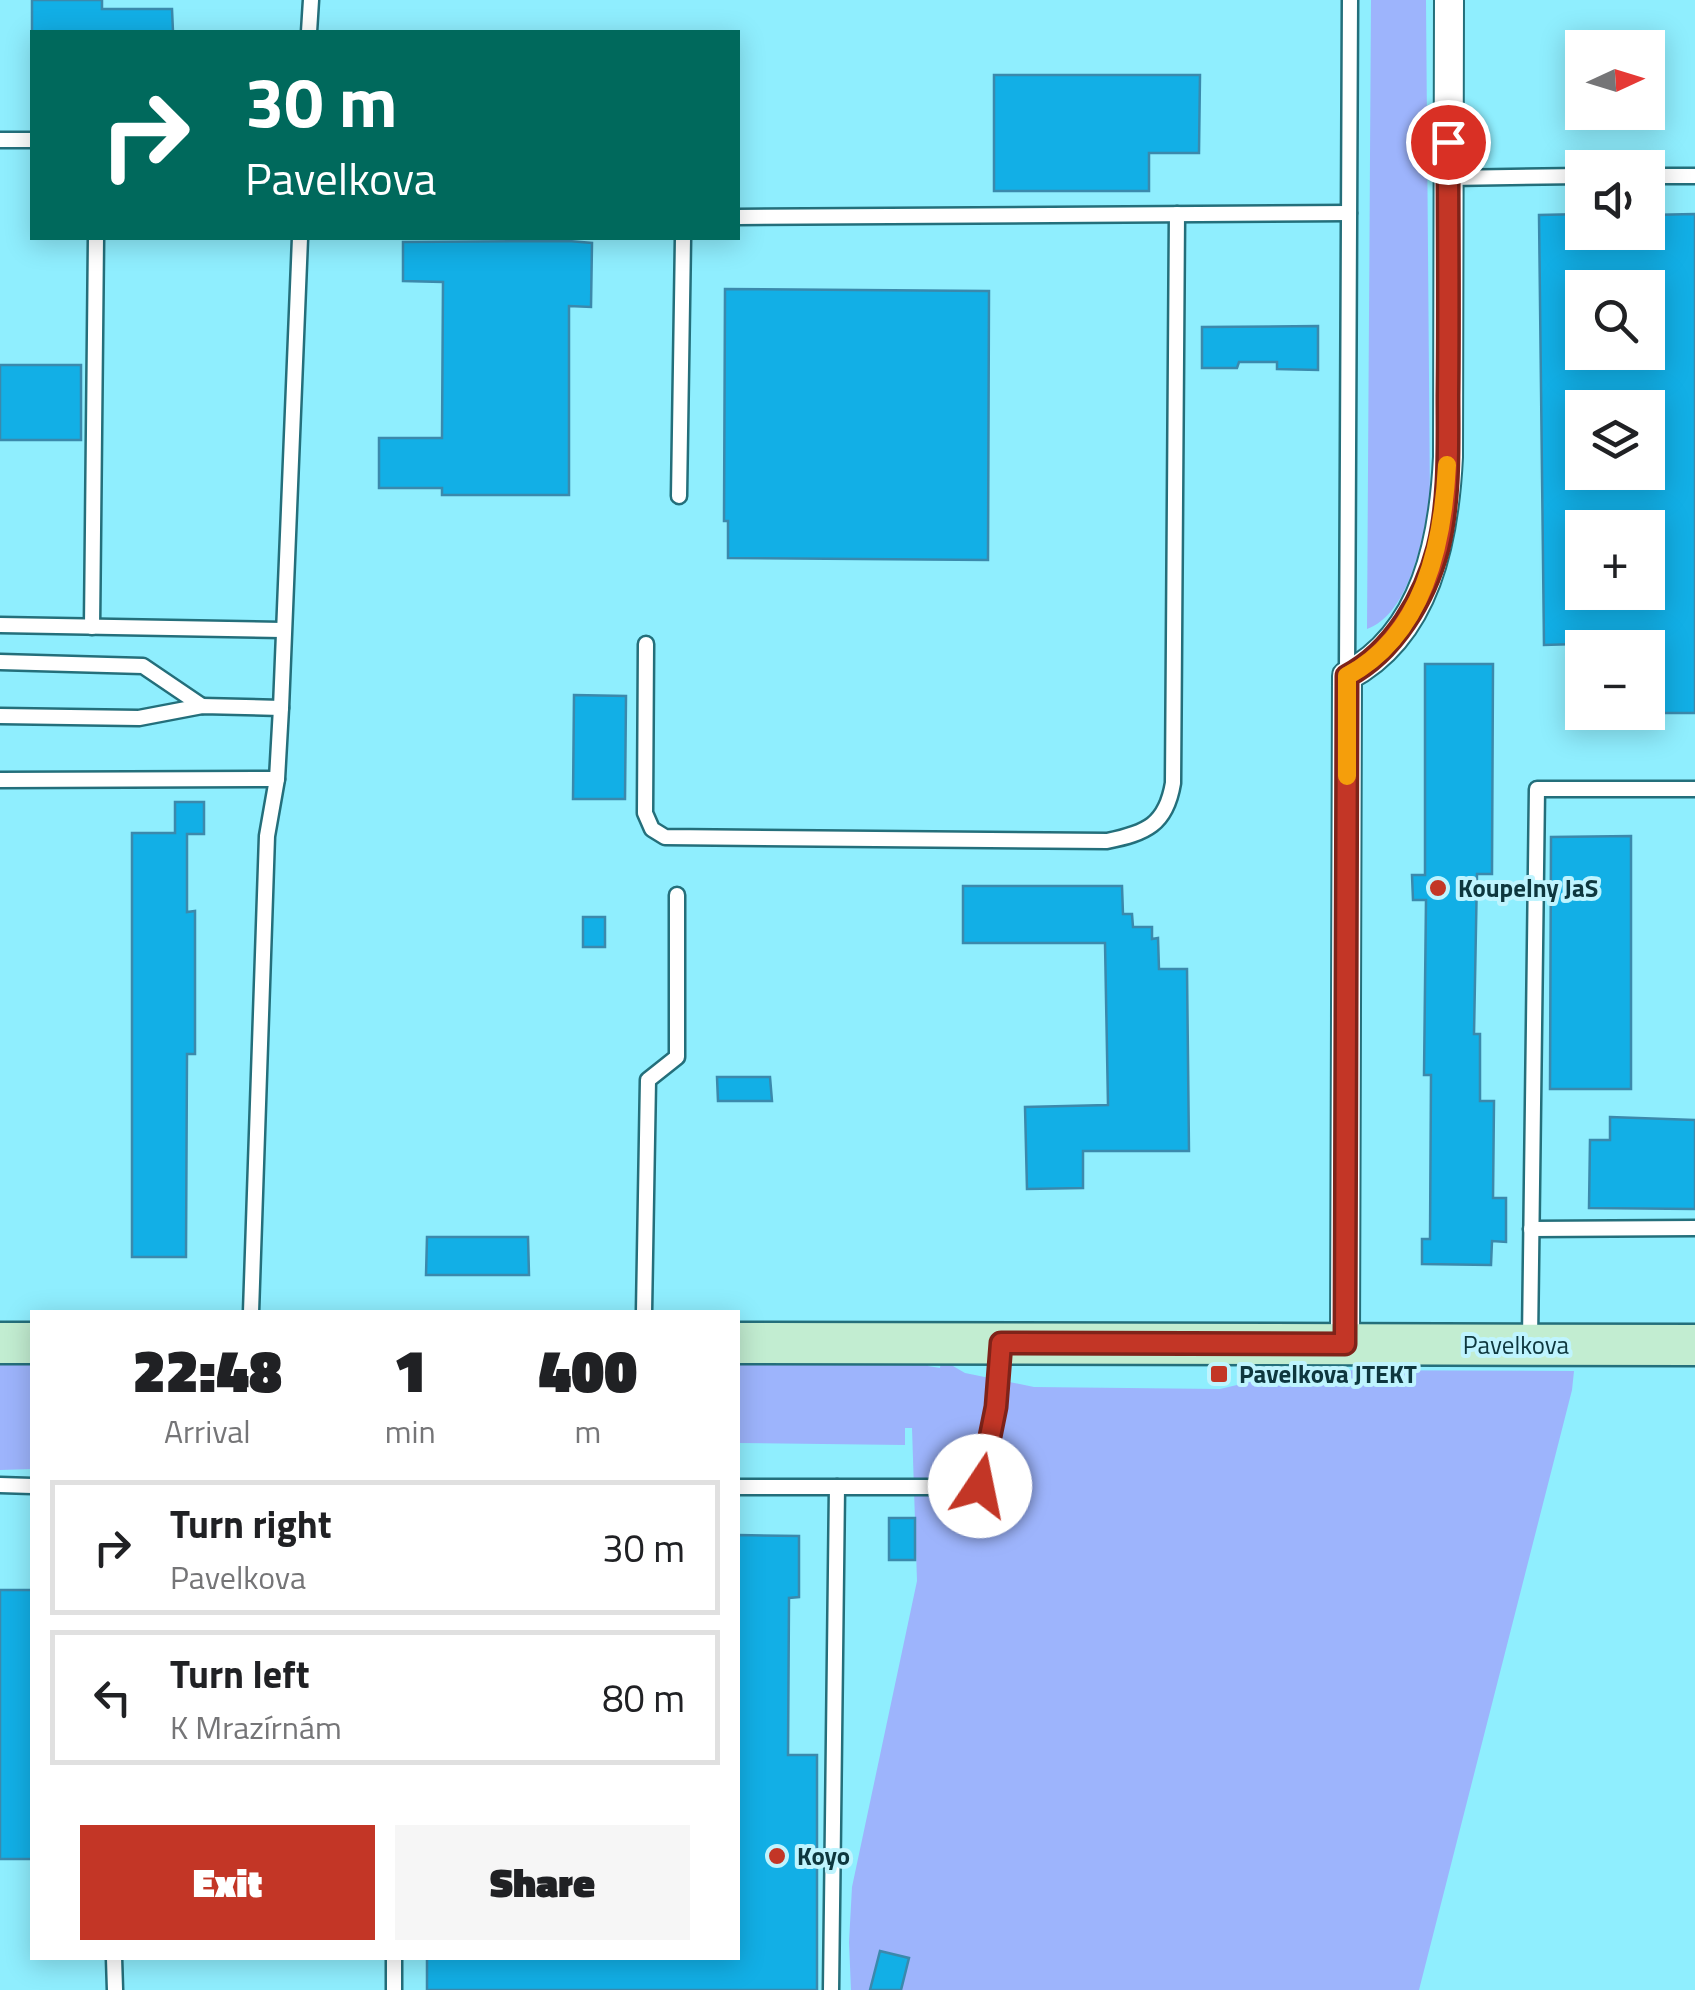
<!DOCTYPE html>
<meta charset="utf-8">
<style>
body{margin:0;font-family:"Titillium Web",sans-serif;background:#f6f6f6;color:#202124;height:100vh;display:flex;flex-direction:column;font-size:38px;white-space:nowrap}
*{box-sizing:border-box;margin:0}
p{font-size:32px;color:#757577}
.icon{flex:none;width:55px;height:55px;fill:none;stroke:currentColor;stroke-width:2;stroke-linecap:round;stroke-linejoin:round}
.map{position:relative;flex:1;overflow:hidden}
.side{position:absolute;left:30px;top:1310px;width:710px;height:650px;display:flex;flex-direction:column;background:#fff;border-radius:0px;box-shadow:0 5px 25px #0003}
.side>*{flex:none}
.top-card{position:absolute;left:30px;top:30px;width:710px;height:210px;border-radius:0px;box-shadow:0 5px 25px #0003;background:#00695c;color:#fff;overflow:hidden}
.needle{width:65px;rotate:86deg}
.fabs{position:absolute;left:1565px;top:30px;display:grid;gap:20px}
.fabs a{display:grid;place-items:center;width:100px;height:100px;border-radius:0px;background:#fff;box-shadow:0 5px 25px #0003;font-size:50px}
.pin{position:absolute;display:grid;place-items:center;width:85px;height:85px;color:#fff;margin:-42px;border:5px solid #fff;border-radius:50%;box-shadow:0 2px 10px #0007}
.me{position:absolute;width:110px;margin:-55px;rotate:11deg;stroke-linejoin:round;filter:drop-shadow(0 0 8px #0008)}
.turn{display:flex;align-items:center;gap:35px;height:210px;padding:0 50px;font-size:45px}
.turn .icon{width:130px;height:130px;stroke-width:2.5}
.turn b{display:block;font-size:70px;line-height:85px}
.eta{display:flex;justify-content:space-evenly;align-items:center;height:170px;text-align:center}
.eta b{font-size:60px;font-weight:800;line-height:70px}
.button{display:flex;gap:20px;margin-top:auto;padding:20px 50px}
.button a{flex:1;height:115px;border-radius:0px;background:#c33626;color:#fff;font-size:40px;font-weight:800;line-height:115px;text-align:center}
.button a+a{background:#f6f6f6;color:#202124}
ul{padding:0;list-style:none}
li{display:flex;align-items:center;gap:30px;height:135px;margin:0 20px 15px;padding:0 30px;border:5px solid #e0e0e0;border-radius:0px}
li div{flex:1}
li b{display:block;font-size:38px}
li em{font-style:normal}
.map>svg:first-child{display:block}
</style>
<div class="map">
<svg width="1695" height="1990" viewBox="0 0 1695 1990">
<rect width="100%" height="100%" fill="#8feefe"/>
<g fill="#9db4fc">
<path d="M 1371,0 L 1426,0 L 1430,502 C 1422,541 1409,614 1367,629 Z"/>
<path d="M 0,1359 L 32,1360 L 32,1469 L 0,1470 Z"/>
<path d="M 941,1359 L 965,1373 L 1034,1387 L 1220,1389 L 1300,1370 L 1574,1371 L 1572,1390 L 1419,1990 L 851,1990 L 849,1942 L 852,1887 L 917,1581 L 912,1428 L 905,1428 L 905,1445 L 738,1443 L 738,1361 L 928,1361 L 928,1366 L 940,1368 Z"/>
</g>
<g fill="#12afe6" stroke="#3b89ac" stroke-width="2.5" fill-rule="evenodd">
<path d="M 32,0 L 102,0 L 102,9 L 172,9 L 173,32 L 32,32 Z"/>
<path d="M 994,75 L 1200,75 L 1199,153 L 1149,153 L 1149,191 L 994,191 Z"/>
<path d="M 1582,214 L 1582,232 L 1648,232 L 1648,215 L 1695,214 L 1695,713 L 1648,713 L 1648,642 L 1544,645 L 1539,215 ZM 1582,288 L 1648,288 L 1648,352 L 1582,352 ZM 1582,408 L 1648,408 L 1648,472 L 1582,472 ZM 1582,528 L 1648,528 L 1648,592 L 1582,592 Z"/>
<path d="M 569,241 L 592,243 L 591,307 L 569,306 L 569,495 L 442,495 L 442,488 L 379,488 L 379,438 L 442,438 L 443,282 L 403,281 L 403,242 Z"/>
<path d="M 725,289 L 989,291 L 988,560 L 728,558 L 728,521 L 724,521 Z"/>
<path d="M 1318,326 L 1318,370 L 1277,369 L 1277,362 L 1239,362 L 1237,368 L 1202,368 L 1202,327 Z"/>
<rect x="0" y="365" width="81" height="75"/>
<path d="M 1425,664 L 1493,664 L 1492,874 L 1477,874 L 1474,1034 L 1480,1034 L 1480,1101 L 1494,1101 L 1493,1198 L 1506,1198 L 1506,1242 L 1492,1241 L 1491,1265 L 1422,1264 L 1422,1239 L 1430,1239 L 1431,1075 L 1424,1075 L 1426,900 L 1413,900 L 1412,875 L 1425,875 Z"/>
<path d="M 574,695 L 626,696 L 625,799 L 573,799 Z"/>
<path d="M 175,802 L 204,802 L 204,834 L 187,834 L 187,912 L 195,911 L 195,1054 L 187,1054 L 186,1257 L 132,1257 L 132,833 L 175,833 Z"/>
<path d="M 1631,836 L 1631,1089 L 1550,1089 L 1551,837 Z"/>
<path d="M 963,886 L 1122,886 L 1123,914 L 1132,914 L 1133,927 L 1152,927 L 1152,939 L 1158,938 L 1159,969 L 1187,969 L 1189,1151 L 1083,1151 L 1083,1188 L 1027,1189 L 1025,1107 L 1108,1105 L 1105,943 L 963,943 Z"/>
<rect x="583" y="917" width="22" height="30"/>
<path d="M 717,1077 L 770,1077 L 772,1101 L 718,1101 Z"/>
<path d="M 1610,1117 L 1695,1120 L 1695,1209 L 1589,1208 L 1590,1140 L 1610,1140 Z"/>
<path d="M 427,1237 L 528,1237 L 529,1275 L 426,1275 Z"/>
<rect x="889" y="1518" width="26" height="42"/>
<path d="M 738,1535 L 799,1536 L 799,1597 L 789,1598 L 788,1755 L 817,1755 L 817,1990 L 427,1990 L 427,1958 L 738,1958 Z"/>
<rect x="0" y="1590" width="32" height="269"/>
<path d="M 880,1951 L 909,1958 L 901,1990 L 870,1990 Z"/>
</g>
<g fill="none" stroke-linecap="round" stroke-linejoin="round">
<g stroke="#246f7b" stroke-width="19">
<g id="lane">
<path d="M 309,32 L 311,0"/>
<path d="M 0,140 L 32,140"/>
<path d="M 1648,176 L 1695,176"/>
<path d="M 1448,178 L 1582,176"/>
<path d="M 738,217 L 1349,213"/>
<path d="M 679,496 L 683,238"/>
<path d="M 0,625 L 282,630"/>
<path d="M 92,627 L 96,238"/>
<path d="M 646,644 L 645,813 L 652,829 L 665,837 L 1107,841 C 1146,833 1166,825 1173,783 L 1177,214"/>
<path d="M 0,662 L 143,666 L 202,706"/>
<path d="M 1347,674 L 1350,0"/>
<path d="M 0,716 L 139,718 L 202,706 L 281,708"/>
<path d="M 0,780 L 277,779"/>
<path d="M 1531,1229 L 1695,1228"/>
<path d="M 251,1312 L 267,836 L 277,779 L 281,708 L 300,238"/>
<path d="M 644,1312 L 648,1080 L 677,1057 L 677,895"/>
<path d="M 1530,1340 L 1537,789 L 1695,789"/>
<path d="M 0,1485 L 32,1486"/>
<path d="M 738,1487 L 980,1487 L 996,1407 L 1001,1347"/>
<path d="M 114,1958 L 115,1990"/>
<path d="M 394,1990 L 394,1958"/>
<path d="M 831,1990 L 837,1487"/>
</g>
</g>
<g stroke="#246f7b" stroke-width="32">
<path id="street" d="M 1345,1344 L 1347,676 C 1427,634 1444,538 1448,457 L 1449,0"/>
</g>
<g stroke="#246f7b" stroke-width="45">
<g id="secondary">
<path d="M 0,1343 L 32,1343"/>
<path d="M 738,1343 L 1695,1345"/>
</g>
</g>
<use href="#lane" stroke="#fff" stroke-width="14"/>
<use href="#street" stroke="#fff" stroke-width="28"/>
<use href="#secondary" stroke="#c2edd1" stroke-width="40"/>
</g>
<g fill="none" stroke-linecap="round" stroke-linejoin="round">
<g stroke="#7f2319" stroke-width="25">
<path id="route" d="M 980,1486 L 996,1407 L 1001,1343 L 1345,1344 L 1347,676 C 1393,652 1425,598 1438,548 C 1450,499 1448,446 1448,396 C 1449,311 1448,227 1448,142"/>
</g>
<use href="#route" stroke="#c33626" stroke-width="18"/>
<path stroke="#f59e0b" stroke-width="18" d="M 1347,776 L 1347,676 C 1424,635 1443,544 1447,465"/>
</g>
<g fill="#c33626" stroke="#bff4fe" stroke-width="4">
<circle cx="1438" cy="888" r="10"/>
<rect x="1209" y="1364" width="20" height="20" rx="5"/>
<circle cx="777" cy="1856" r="10"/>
</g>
<g text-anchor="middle" stroke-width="8" stroke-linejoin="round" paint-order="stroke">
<g font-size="25" font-weight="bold" fill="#0e373e" stroke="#bff4fe" text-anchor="start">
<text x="1458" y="897">Koupelny JaS</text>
<text x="1239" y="1383">Pavelkova JTEKT</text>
<text x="797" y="1865">Koyo</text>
</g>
<g font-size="25" fill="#0e373e" stroke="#bff4fe">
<text x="1516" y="1354">Pavelkova</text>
</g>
</g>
</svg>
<div class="fabs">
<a><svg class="needle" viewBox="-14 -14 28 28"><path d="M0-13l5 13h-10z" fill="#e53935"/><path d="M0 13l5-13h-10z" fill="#757577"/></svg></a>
<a><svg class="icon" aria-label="sound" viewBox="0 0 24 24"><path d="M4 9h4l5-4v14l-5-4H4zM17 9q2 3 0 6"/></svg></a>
<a><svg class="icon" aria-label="search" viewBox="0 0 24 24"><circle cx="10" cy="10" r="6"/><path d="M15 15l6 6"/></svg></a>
<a><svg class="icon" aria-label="layers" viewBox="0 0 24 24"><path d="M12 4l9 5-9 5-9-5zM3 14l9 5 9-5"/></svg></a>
<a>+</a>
<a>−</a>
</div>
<div class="pin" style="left:1448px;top:142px;background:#d93025"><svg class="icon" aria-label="arrive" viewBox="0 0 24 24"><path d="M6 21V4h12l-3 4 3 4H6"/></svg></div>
<svg class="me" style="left:980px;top:1486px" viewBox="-20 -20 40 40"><circle r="19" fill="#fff"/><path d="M0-13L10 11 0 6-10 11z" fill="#c33626"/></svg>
<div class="top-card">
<div class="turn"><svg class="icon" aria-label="right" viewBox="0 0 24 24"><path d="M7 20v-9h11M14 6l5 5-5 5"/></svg><div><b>30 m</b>Pavelkova</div></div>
</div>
<section class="side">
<div class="eta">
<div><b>22:48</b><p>Arrival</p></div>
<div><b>1</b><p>min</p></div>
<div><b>400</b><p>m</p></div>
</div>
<ul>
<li><svg class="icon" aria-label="right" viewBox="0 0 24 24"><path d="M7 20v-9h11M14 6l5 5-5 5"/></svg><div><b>Turn right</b><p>Pavelkova</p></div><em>30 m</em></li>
<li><svg class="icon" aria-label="left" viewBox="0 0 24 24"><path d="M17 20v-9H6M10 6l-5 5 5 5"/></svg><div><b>Turn left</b><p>K Mrazírnám</p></div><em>80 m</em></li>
</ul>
<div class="button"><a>Exit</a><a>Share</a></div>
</section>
</div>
